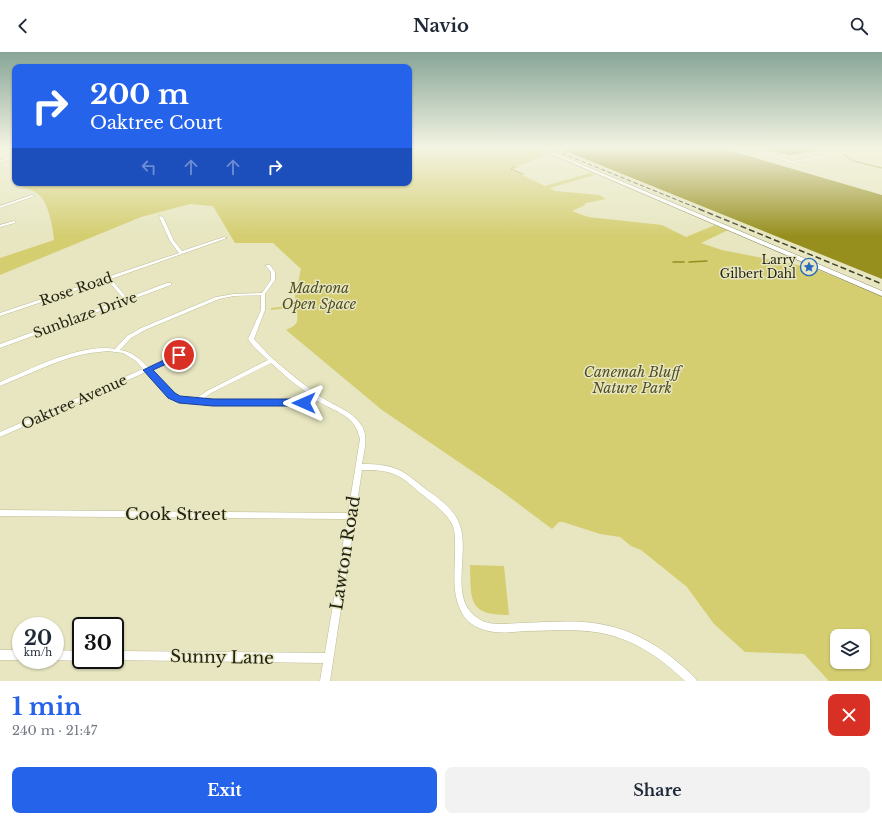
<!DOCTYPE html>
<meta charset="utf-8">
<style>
body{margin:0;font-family:"Libre Baskerville",serif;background:#f2f2f3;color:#1f2937;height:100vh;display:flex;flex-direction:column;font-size:15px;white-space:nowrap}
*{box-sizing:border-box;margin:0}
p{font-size:13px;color:#747a83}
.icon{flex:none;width:22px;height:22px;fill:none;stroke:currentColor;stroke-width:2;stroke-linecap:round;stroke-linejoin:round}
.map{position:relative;height:629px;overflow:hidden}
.drawer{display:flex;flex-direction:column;background:#fff;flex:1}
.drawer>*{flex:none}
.banner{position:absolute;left:12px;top:12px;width:400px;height:122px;border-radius:8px;box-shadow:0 1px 3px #0004;background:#2563eb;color:#fff;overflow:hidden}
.buttons{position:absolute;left:830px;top:577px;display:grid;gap:8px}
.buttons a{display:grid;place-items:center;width:40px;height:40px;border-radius:8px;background:#fff;box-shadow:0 1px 3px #0004;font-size:20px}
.speed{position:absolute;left:12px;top:565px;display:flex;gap:8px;font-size:20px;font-weight:700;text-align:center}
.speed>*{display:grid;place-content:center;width:52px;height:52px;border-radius:50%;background:#fff;box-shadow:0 1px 3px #0004;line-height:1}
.speed small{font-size:10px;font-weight:400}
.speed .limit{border:2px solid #111;border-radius:6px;background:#fff;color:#111}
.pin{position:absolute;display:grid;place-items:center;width:34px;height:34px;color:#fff;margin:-17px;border:2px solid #fff;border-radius:50%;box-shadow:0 1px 4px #0007}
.me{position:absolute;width:44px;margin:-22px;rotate:270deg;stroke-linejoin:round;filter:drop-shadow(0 0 3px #0008)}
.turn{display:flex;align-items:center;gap:14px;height:84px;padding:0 12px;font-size:18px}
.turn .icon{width:52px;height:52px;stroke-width:2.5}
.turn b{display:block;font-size:28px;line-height:34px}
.lanes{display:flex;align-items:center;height:38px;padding:0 12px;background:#0003;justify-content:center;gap:20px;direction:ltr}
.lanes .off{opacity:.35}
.round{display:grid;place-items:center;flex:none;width:42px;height:42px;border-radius:8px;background:#f2f2f3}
.headline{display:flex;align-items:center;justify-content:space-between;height:68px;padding:0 12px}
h1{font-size:24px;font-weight:700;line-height:30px;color:#2563eb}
.action{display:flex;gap:8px;margin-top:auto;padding:8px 12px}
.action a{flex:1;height:46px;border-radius:8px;background:#2563eb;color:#fff;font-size:16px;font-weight:700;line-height:46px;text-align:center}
.action a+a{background:#f2f2f3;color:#1f2937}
header{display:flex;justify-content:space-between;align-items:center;height:52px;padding:0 12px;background:#fff;font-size:18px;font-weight:700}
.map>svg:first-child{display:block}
</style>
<header><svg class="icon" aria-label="back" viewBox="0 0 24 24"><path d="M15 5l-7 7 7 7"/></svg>Navio<svg class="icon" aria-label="search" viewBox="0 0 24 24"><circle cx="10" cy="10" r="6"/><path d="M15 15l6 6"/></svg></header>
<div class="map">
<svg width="882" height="629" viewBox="0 0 882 629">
<rect width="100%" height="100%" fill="#e7e6c0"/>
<g fill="#d4ce71" fill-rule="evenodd">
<path d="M 409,96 L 533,96 L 547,103 L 518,114 L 519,116 L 510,117 L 545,134 L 590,121 L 595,123 L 550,136 L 555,139 L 599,143 L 606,147 L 586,151 L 584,152 L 585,153 L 572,159 L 588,165 L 662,173 L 686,185 L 715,173 L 728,178 L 701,191 L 722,198 L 813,216 L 882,244 L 882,629 L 829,629 L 804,602 L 745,600 L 714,572 L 687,535 L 641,498 L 631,494 L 620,485 L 600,482 L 563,470 L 559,470 L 552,477 L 500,438 L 382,358 L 286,278 C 300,272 298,269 296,255 L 271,258 L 271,256 L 296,253 L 295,244 L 301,217 L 273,191 L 235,191 L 213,154 L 190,152 L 141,165 L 0,223 L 0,206 L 54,188 C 53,176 49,154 41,145 C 35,137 23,137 16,131 L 409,131 ZM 837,584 L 863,584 L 863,610 L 837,610 Z"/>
<path d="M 470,513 L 504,514 L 509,563 C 468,563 471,549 470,513 Z"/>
</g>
<g fill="#968f1e">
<path d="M 558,96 L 721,96 L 882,143 L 882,227 Z"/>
<path d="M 760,96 L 823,96 L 825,97 L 789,103 Z"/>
</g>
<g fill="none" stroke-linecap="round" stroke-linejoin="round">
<g stroke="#968f1e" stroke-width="1">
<path d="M 835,96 L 842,101"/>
<path d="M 843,102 L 853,109 L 882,116"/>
<path d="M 514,115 L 511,117 L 523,122"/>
</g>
<g stroke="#968f1e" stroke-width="1.5">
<path d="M 673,210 L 684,210"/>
<path d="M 689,210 L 707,209"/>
</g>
<g stroke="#94936f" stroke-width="0.5">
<g id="minor">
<path d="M 744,96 L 749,96 L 792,109 L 870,96 L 877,96 L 792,111 Z"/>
<path d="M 15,104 L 15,106 L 0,110 L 0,108 Z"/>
<path d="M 32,143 L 35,144 L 0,156 L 0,154 Z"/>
<path d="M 160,164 L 163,165 L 174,189 L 182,199 L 224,185 L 227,186 L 111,227 L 127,246 L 167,231 L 171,231 L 171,233 L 0,296 L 0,292 L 124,247 L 107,228 L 0,264 L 0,261 L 179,201 L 170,189 L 159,165 Z"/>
<path d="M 14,169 L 15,169 L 15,171 L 0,175 L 0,173 Z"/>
<path d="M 266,213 L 270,213 L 275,220 L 275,228 L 265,242 L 265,258 L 254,287 C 260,294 266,300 273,307 C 288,320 304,333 321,345 C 336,355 354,359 363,376 C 368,387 364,400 362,412 C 377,412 394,413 406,422 C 412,426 417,430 423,435 C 435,444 453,455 459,471 C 470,496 452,538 470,559 C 472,562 476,565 479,567 C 490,575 511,571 524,571 C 547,570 570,568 593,571 C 634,576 667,598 695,626 L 697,629 L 685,629 C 660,605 631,585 595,580 C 572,577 548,579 525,579 C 515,580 505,581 494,580 C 481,578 468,573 462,561 C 450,539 456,516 455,492 C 455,486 455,478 452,472 C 447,461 428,447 419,440 C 413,435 407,429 400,425 C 389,418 374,418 362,418 L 330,629 L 320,629 L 323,611 L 114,608 L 115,608 L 115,599 L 325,601 L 347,467 L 0,464 L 0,458 L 348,461 L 360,387 C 359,384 358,380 357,378 C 351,362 331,358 318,349 L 304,353 L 197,351 C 192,352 197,352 191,351 C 188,351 185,352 182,351 C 166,347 156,331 146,320 L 0,385 L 0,380 L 143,317 L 136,309 L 123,301 L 108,299 L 90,301 L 72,305 L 52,312 L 0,334 L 0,330 C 31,317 81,291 115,297 L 127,284 L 141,276 L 216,245 L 234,242 L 262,241 L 271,228 L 271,220 L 266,214 ZM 261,243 L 261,258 L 248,287 L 254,295 L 268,308 L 207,339 L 195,347 L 184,347 L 178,345 L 166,335 L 150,318 L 181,304 L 182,303 L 181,302 L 177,302 L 148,315 C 140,307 131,299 120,298 L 131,286 L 145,278 L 219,247 L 234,244 ZM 271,311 L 290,328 L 314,346 L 304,349 L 203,347 L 211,341 Z"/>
<rect x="0" y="598" width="21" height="10"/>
<path d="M 55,598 L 81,599 L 81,608 L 82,608 L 81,609 L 55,608 Z"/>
</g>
</g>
<g stroke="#94936f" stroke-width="1">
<path id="trunk" d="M 537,96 L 543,96 L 882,239 L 882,244 Z"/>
</g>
<use href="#minor" fill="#fff" fill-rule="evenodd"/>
<use href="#trunk" fill="#fff" fill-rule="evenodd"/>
<path stroke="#3f3f2d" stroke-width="1" stroke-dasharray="4.5 2.5" stroke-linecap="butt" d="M 549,96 L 702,158"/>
<path stroke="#3f3f2d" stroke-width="1.5" stroke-dasharray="6 3" stroke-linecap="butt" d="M 699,157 L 882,232"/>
</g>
<linearGradient id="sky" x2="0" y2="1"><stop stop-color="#87a597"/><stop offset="0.52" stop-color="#f4f4e3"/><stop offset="1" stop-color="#f4f4e3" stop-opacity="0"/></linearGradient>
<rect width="882" height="184" fill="url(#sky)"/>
<path fill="#2563eb" stroke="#184099" d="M 179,301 L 182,301 L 182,305 L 153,318 L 175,341 L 180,344 L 213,347 L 304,347 L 309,351 L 304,354 L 213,354 L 179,351 L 168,346 L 143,318 Z"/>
<defs>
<g id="sight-ring" transform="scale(0.9)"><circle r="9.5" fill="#e7e6c0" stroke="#2769ba" stroke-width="1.5"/><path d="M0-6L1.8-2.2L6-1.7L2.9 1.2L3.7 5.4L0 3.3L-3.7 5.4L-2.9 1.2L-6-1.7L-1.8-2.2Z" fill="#2769ba"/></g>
</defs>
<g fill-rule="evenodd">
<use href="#sight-ring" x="809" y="215"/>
</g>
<g text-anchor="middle" stroke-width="3" stroke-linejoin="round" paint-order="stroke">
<g font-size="12" fill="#232314" stroke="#e7e6c0" text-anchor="end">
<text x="796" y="212">Larry<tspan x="796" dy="14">Gilbert Dahl</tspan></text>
</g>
<g font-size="14" font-style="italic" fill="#504e23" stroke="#e7e6c0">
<text x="319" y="241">Madrona<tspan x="319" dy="16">Open Space</tspan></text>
<text x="632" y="325">Canemah Bluff<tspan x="632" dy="16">Nature Park</tspan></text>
</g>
<g font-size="14" fill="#232314" stroke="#e7e6c0">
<text transform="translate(76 237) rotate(-19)" y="5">Rose Road</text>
<text transform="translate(85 263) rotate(-20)" y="5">Sunblaze Drive</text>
<text transform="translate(74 350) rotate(-24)" y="5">Oaktree Avenue</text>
</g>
<g font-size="17" fill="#232314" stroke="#e7e6c0">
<text x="176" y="468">Cook Street</text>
<text transform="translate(345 501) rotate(-81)" y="6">Lawton Road</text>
<text transform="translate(222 605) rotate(1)" y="6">Sunny Lane</text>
</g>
</g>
</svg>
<div class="buttons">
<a><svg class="icon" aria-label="layers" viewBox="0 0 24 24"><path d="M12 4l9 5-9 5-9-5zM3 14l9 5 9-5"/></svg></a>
</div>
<div class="speed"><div>20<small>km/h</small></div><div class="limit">30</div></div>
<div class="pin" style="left:179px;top:303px;background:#d93025"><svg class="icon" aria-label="arrive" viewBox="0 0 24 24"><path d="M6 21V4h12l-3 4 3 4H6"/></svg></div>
<svg class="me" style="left:304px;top:351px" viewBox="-20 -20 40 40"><path d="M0-17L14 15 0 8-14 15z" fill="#2563eb" stroke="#fff" stroke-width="4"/></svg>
<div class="banner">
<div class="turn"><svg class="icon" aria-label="right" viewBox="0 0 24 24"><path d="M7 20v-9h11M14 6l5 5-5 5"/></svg><div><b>200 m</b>Oaktree Court</div></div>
<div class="lanes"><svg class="icon off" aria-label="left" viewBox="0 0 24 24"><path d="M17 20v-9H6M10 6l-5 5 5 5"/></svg><svg class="icon off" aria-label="ahead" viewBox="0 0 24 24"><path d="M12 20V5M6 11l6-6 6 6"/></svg><svg class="icon off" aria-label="ahead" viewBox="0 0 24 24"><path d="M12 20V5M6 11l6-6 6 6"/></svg><svg class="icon" aria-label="right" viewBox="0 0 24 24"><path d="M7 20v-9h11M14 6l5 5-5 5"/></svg></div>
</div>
</div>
<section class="drawer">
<div class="headline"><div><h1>1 min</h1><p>240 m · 21:47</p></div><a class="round" style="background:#d93025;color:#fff"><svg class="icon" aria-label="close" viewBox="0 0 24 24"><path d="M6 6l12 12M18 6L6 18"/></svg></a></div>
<div class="action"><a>Exit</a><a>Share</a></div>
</section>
